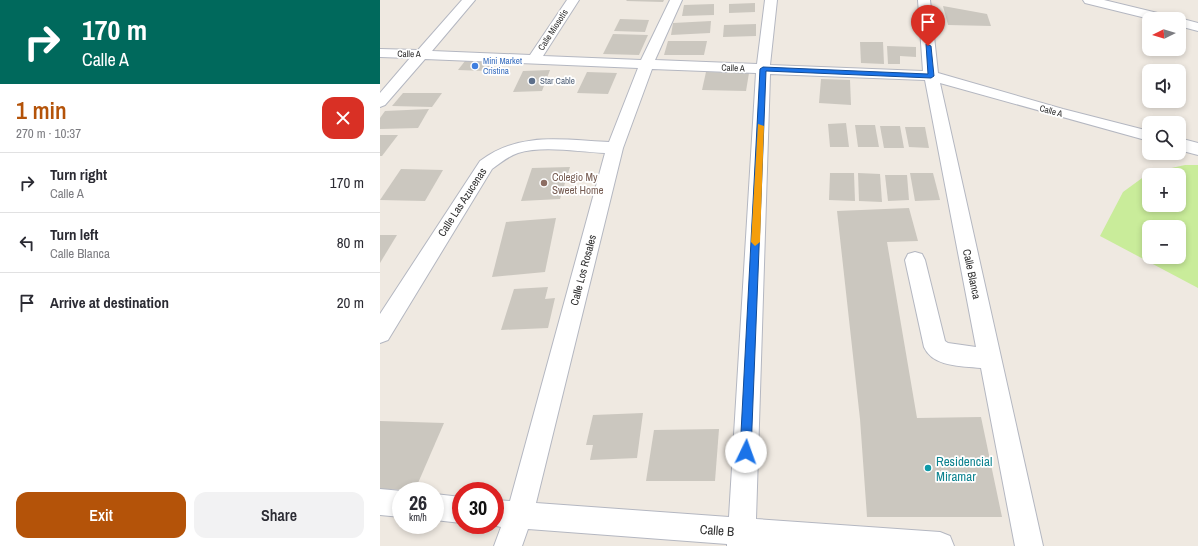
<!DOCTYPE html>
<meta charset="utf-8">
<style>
body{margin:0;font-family:"Archivo Narrow",sans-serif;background:#f2f2f3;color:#2b2b33;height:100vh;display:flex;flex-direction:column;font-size:15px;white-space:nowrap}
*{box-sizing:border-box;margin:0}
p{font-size:13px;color:#7c7c81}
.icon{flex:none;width:22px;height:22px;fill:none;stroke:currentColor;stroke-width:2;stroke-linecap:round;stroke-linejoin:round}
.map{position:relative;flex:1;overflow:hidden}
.panel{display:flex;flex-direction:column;background:#fff;width:380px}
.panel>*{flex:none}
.hud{background:#00695c;color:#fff;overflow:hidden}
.needle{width:26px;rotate:265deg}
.controls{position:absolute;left:762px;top:12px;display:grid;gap:8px}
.controls a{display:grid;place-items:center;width:44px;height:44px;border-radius:8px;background:#fff;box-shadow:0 2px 6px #0003;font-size:20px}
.speed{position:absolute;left:12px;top:482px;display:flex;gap:8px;font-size:20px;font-weight:700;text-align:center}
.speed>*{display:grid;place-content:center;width:52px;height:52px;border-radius:50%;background:#fff;box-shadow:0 2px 6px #0003;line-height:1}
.speed small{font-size:10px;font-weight:400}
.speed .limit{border:6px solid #d22;background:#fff;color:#111}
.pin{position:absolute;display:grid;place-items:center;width:34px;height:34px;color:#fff;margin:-41px -17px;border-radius:50% 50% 50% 0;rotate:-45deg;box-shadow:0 0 4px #0007}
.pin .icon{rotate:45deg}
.me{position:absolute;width:44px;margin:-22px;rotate:3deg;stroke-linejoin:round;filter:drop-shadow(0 0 3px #0008)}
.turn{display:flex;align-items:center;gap:14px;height:84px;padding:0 16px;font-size:18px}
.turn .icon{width:52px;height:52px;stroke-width:2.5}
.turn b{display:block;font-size:28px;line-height:34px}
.round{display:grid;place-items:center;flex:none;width:42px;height:42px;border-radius:12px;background:#f2f2f3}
.headline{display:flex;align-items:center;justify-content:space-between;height:68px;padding:0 16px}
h1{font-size:24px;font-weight:600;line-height:30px;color:#b45309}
.action{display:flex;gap:8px;margin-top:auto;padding:8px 16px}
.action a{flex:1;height:46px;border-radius:12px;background:#b45309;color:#fff;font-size:16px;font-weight:600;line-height:46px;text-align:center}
.action a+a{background:#f2f2f3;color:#2b2b33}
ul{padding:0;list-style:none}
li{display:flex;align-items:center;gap:12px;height:60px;padding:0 16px;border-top:1px solid #e1e1e2}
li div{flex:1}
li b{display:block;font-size:15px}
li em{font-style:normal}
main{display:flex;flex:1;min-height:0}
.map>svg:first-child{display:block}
</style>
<main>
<section class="panel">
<div class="hud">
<div class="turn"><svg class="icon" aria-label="right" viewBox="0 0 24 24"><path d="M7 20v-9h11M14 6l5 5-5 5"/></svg><div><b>170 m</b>Calle A</div></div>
</div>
<div class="headline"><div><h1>1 min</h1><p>270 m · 10:37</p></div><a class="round" style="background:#d93025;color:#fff"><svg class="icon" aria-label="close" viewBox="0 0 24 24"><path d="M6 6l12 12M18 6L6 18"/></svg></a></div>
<ul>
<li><svg class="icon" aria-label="right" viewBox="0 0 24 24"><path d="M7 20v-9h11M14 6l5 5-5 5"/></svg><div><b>Turn right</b><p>Calle A</p></div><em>170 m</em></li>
<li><svg class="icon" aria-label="left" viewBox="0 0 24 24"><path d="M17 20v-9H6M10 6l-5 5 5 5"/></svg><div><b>Turn left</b><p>Calle Blanca</p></div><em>80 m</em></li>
<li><svg class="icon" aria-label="arrive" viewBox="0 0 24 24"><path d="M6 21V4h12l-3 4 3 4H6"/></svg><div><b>Arrive at destination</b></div><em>20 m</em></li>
</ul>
<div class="action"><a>Exit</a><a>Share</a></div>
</section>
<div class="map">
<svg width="818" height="546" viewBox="0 0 818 546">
<rect width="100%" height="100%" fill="#efe9e1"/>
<path fill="#c9ec9a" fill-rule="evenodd" d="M 805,165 L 818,165 L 818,288 L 720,236 L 743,192 L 769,173 ZM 769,175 L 799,175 L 799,205 L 769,205 ZM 769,227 L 799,227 L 799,257 L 769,257 Z"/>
<g fill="#cbc7bf">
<path d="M 247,0 L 284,0 L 283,2 L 246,1 Z"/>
<path d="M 375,3 L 375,12 L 349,13 L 349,4 Z"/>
<path d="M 334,4 L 334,15 L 302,16 L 304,5 Z"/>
<path d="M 563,6 L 607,14 L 611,26 L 568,25 Z"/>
<path d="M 240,19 L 269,20 L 265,32 L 234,31 Z"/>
<path d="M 331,21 L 330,33 L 291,35 L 293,23 Z"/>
<path d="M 376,24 L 376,36 L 343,37 L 344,25 Z"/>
<path d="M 233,34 L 268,35 L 259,55 L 223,54 Z"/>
<path d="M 288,41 L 327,41 L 324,55 L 284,55 Z"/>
<path d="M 480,42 L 503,42 L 504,64 L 481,63 Z"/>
<path d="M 507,46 L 536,47 L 536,57 L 520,56 L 520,64 L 508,64 Z"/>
<path d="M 85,61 L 112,63 L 106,71 L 78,70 Z"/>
<path d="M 170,70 L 162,91 L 133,92 L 143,71 Z"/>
<path d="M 207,72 L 237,73 L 228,94 L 197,93 Z"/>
<path d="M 326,72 L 369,73 L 366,91 L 322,90 Z"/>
<path d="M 441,79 L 470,80 L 471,105 L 439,103 Z"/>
<path d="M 23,93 L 62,93 L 52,107 L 12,106 Z"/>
<path d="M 49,109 L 38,128 L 0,129 L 0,118 L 5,111 Z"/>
<path d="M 466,123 L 469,147 L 450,147 L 448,124 Z"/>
<path d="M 475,125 L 495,125 L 499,147 L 478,147 Z"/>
<path d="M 500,126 L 520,126 L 524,148 L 504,148 Z"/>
<path d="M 525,127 L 545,127 L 549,148 L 529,147 Z"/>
<path d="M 0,135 L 18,135 L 2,156 L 0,156 Z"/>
<path d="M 190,167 L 180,199 L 141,201 L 152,168 Z"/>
<path d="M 21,169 L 63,170 L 45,201 L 0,200 Z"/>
<path d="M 450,173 L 474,173 L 475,201 L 449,200 Z"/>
<path d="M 478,173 L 500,174 L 502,202 L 479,201 Z"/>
<path d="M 530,173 L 553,173 L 560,200 L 535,201 Z"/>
<path d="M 505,175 L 527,175 L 529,200 L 508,201 Z"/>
<path d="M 529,208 L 538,241 L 507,242 L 537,418 L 601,417 L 622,517 L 487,517 L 480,419 L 457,211 Z"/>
<path d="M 176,218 L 165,272 L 112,277 L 126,222 Z"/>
<path d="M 0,235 L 17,235 L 0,263 Z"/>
<path d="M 168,287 L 165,299 L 175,298 L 168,328 L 121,330 L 134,289 Z"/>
<path d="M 263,413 L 257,458 L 210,460 L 213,445 L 206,445 L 213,415 Z"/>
<path d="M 0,421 L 64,423 L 35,490 L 0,489 Z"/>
<path d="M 339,429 L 335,481 L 266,481 L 274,430 Z"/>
</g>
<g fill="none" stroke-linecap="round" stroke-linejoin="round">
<g stroke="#b4b7c1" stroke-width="2">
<g id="street">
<path d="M 82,0 L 95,0 L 52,51 L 150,55 L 187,0 L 199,0 L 163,56 L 261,60 L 290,0 L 302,0 L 275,60 L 377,64 L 385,0 L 397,0 L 390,65 L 543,71 L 538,0 L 550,0 L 558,73 L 683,109 L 769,131 L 769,141 L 560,83 L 663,546 L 635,546 L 601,368 C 581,366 553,367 544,347 L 525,260 L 528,254 L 535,252 L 542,254 L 545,260 L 565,341 L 568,343 L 596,347 L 545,80 L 390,74 L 376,519 L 560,532 L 570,536 L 574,546 L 347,546 L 347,544 L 148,529 L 142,546 L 114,546 L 121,527 L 112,525 L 115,525 L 115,500 L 130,501 L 225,153 C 200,152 163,145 138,153 C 129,156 120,163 112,169 L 8,340 L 0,343 L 0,314 L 100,161 C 140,131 183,140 229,142 L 258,68 L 45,59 L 5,105 L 0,107 L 0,93 L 30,58 L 0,57 L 0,49 L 38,50 ZM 272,69 L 376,73 L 349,517 L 156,503 L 243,148 Z"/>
<path d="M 703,0 L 724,0 L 790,16 L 791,19 L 770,19 L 705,3 Z"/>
<path d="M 799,18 L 818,23 L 818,31 L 799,26 L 799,19 L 796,19 Z"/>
<path d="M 799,138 L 818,143 L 818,155 L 799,150 Z"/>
<path d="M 0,489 L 22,491 L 21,517 L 0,515 Z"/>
<path d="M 55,494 L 81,497 L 81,523 L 55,520 Z"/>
</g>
</g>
<use href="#street" fill="#fff" fill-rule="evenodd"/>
</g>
<path fill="#1a73e8" stroke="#114b97" d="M 546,44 L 551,46 L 554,76 L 551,78 L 386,71 L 371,452 L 370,456 L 366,458 L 362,456 L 360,452 L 380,69 L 383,67 L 548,74 Z"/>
<path fill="#f59e0b" d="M 378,124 L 384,126 L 380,242 L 375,246 L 371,242 Z"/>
<circle fill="#3f7fe0" stroke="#fff" stroke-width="1.5" cx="95" cy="66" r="4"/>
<circle fill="#5c6f8a" stroke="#fff" stroke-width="1.5" cx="152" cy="81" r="4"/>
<circle fill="#8d6e63" stroke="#fff" stroke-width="1.5" cx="164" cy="183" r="4"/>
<circle fill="#0f9aa8" stroke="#fff" stroke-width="1.5" cx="548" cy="468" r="4"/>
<g text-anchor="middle" stroke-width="3.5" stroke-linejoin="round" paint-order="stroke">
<g font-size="9" fill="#2e2e2e" stroke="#fff">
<text transform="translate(173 30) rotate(-57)" y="3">Calle Miosotis</text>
<text transform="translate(29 54) rotate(1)" y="3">Calle A</text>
<text transform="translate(353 68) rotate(2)" y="3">Calle A</text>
<text transform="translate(671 111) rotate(16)" y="3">Calle A</text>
</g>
<g font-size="9" fill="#366cbe" stroke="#fff" text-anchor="start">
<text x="103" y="64">Mini Market<tspan x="103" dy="10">Cristina</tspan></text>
</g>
<g font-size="9" fill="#4e5e75" stroke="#fff" text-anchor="start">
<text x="160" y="84">Star Cable</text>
</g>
<g font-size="11" fill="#785e54" stroke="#fff" text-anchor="start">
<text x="172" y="181">Colegio My<tspan x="172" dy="13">Sweet Home</tspan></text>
</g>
<g font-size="11" fill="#2e2e2e" stroke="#fff">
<text transform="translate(82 202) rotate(-57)" y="4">Calle Las Azucenas</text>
<text transform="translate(203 270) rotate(-75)" y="4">Calle Los Rosales</text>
<text transform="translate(592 274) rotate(78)" y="4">Calle Blanca</text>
</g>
<g font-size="13" fill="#0d838f" stroke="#fff" text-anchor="start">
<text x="556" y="466">Residencial<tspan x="556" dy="15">Miramar</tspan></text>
</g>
<g font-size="13" fill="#2e2e2e" stroke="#fff">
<text transform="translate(337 530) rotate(4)" y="5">Calle B</text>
</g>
</g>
</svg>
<div class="controls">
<a><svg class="needle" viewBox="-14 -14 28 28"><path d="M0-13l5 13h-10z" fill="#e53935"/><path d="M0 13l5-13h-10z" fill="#7c7c81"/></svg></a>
<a><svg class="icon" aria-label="sound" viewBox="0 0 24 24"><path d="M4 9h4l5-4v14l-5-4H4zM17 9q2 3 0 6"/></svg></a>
<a><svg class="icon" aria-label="search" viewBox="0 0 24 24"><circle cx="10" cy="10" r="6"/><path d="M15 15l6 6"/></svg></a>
<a>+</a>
<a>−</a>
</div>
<div class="speed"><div>26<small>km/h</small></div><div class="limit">30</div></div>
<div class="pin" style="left:548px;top:46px;background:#d93025"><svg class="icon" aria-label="arrive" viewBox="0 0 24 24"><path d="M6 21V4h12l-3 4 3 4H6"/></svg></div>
<svg class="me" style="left:366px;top:452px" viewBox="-20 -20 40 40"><circle r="19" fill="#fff"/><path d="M0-13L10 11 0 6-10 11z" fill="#1a73e8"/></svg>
</div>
</main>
